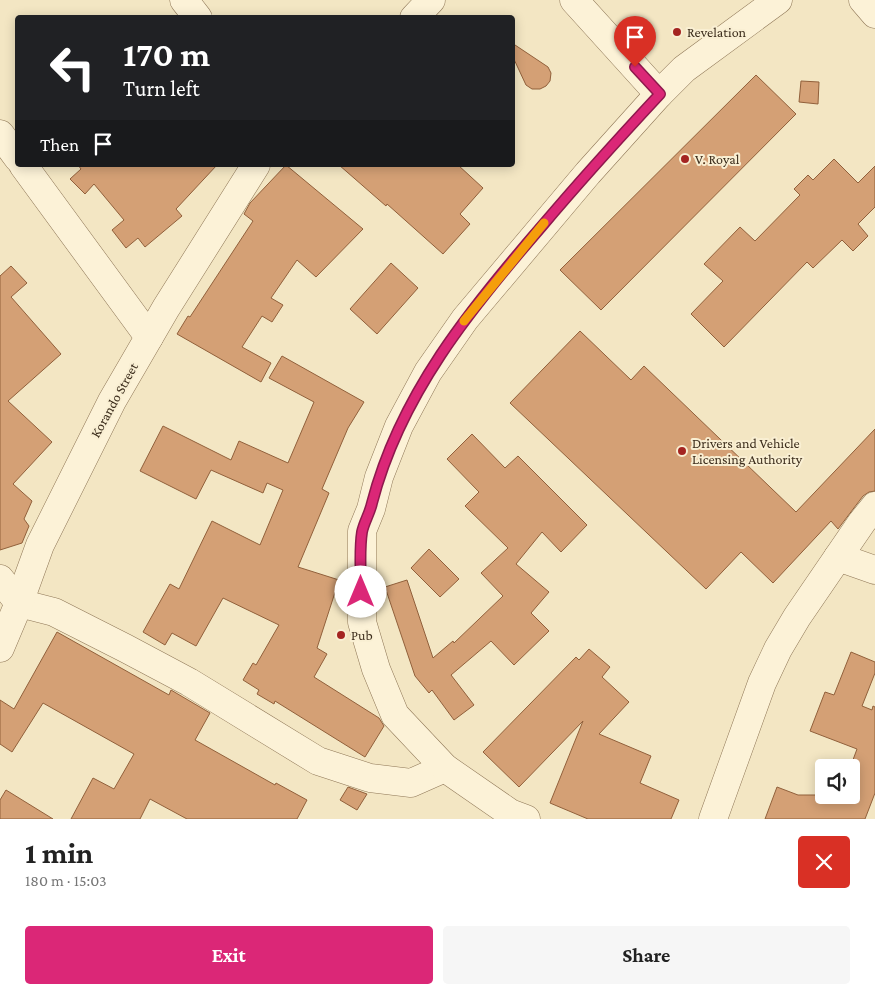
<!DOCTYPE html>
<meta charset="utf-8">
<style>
body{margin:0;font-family:"Crimson Pro",serif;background:#f6f6f6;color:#222;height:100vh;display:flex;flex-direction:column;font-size:19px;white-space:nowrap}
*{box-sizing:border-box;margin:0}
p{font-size:16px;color:#767676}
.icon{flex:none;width:28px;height:28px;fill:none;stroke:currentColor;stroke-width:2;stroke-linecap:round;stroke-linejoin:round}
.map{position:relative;height:819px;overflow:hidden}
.details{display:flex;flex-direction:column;background:#fff;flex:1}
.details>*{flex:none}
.guide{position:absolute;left:15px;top:15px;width:500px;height:152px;border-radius:5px;box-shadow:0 2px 12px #0003;background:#202124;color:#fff;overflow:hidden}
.tools{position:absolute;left:815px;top:759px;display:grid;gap:10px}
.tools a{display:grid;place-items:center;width:45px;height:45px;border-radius:5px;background:#fff;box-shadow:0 2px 12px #0003;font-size:25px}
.pin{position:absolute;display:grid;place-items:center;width:42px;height:42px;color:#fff;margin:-51px -21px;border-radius:50% 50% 50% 0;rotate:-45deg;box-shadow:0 0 5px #0007}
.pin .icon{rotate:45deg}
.me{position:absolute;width:55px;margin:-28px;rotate:0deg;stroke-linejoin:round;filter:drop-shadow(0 0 4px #0008)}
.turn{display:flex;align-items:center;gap:18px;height:105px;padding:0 25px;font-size:22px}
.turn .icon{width:65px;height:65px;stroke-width:2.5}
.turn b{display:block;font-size:35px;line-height:42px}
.then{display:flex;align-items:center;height:48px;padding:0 25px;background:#0003;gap:10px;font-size:19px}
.round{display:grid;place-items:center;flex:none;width:52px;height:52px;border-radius:5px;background:#f6f6f6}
.summary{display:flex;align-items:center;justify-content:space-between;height:85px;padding:0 25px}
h1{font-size:30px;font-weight:700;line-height:38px}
.cta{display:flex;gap:10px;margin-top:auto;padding:10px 25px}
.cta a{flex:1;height:58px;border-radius:5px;background:#db2777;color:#fff;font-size:20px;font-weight:700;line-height:58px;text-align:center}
.cta a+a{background:#f6f6f6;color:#222}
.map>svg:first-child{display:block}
</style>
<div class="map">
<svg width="875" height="819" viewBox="0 0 875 819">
<rect width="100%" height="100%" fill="#f3e6c3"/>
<g fill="#d4a075" stroke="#91603b">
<path d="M 512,43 L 548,67 L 551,73 L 550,81 L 546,86 L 540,89 L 532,89 L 526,85 L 512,55 Z"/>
<path d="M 756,75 L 796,114 L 601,310 L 560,270 Z"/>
<path d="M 801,81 L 819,82 L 818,104 L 799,102 Z"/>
<path d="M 834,159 L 858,183 L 875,166 L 875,207 L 858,224 L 868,236 L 853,251 L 842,240 L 813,268 L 807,262 L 724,347 L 691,314 L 723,281 L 704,264 L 740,227 L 755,241 L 800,195 L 794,189 L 808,175 L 813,180 Z"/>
<path d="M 78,165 L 217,165 L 176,209 L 182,216 L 145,247 L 138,238 L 126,248 L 112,230 L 124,220 L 94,184 L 85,194 L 70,179 L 81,169 Z"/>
<path d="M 286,165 L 363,229 L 316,277 L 297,260 L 271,298 L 283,305 L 272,322 L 262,316 L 242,347 L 271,363 L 261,382 L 177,334 L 188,316 L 190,317 L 253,221 L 244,214 L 250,203 Z"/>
<path d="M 339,165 L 458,165 L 483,188 L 460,214 L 470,224 L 443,254 L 387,204 L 386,206 Z"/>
<path d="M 391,263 L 418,288 L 377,334 L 350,309 Z"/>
<path d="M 11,266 L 27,283 L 11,297 L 61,354 L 8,401 L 52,442 L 13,484 L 32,501 L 24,519 L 29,526 L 22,543 L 0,550 L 0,276 Z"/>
<path d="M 580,331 L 631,380 L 644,366 L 796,512 L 875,429 L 875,491 L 869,492 L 863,496 L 838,529 L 831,521 L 773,583 L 741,552 L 706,589 L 510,403 Z"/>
<path d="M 282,356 L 364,402 L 348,428 L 322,489 L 329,493 L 298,567 L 339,580 L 317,648 L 327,654 L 314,677 L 379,718 L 384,726 L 365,757 L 275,701 L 274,704 L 257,694 L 259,690 L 243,680 L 253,663 L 256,665 L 279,625 L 223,598 L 196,646 L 172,633 L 165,645 L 143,632 L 170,584 L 179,589 L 212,521 L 260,545 L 283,490 L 267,483 L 263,493 L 211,470 L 196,499 L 140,471 L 163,426 L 231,460 L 239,441 L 288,463 L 314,402 L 269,378 Z"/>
<path d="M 472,434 L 505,468 L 518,456 L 587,525 L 561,552 L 542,532 L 516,564 L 549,592 L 531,613 L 549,631 L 514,665 L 491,641 L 451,675 L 474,705 L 454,720 L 432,690 L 429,693 L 415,676 L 385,587 L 407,580 L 433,658 L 453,641 L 454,643 L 503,596 L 481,573 L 508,548 L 465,506 L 479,492 L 447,459 Z"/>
<path d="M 429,549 L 459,579 L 440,597 L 411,568 Z"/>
<path d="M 57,632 L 169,695 L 171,690 L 210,713 L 195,740 L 275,785 L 276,783 L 307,800 L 297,819 L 187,819 L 150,799 L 140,819 L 71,819 L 93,778 L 114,789 L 134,754 L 43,703 L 12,752 L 0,744 L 0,700 L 14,709 Z"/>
<path d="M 589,649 L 610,667 L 602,677 L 629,702 L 599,734 L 651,756 L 640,783 L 679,800 L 671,819 L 588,819 L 550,803 L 583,721 L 519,787 L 483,752 L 576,657 L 579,660 Z"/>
<path d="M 851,652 L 875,662 L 875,673 L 862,706 L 872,710 L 873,706 L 875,707 L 875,793 L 865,819 L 765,819 L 777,787 L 798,795 L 851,795 L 850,768 L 857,749 L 810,731 L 825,692 L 834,695 Z"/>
<path d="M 348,787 L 367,794 L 357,810 L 340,800 Z"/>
<path d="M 6,790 L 53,819 L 0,819 L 0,800 Z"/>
</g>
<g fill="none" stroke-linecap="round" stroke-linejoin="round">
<g stroke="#8f7757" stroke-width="29">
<g id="minor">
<path d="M 184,0 L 198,18"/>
<path d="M 574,0 L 659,94"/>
<path d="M 863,0 L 875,14"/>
<path d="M 414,18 L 431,0"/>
<path d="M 0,134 L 18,158"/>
<path d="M 23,165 L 149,337"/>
<path d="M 838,557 L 875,570"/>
<path d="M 0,579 L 19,603 L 54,612 L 125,648 L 189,682 L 318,761 L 370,778 L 411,783 L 445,768"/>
<path d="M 0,648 L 19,603 L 40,545 L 112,401 L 166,308 L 256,165"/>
<path d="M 526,819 L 510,813 L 445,768 L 395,715 L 376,669 L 362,622 L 362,531 L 371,509 L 379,477 L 399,426 L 428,372 L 465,319 L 588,173 L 659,94 L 684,69 L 778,0"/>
<path d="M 713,819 L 762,683 L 778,649 L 797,617 L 862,522 L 875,506"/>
</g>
</g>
<use href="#minor" stroke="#fcf2d7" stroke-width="28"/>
</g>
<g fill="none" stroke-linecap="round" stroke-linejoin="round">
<g stroke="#8e194d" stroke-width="12">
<path id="route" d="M 361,592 C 361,573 359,551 362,532 C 364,522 370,513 372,503 C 400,395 470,309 542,226 C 580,181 620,137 660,94 L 635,67"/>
</g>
<use href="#route" stroke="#db2777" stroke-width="9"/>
<path stroke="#f59e0b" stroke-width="9" d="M 464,321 L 544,223"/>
</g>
<g fill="#a42421" stroke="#f9efd3" stroke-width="2">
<circle cx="677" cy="32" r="5"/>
<circle cx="685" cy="159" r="5"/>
<circle cx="682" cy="451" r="5"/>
<circle cx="341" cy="635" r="5"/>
</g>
<g text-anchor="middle" stroke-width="4" stroke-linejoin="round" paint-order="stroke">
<g font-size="14" fill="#3d2e1d" stroke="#f9efd3" text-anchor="start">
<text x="687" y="37">Revelation</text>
<text x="695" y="164">V. Royal</text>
<text x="692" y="448">Drivers and Vehicle<tspan x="692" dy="16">Licensing Authority</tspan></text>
<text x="351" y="640">Pub</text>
</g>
<g font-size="14" fill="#3d2e1d" stroke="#f9efd3">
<text transform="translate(114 400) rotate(-61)" y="5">Korando Street</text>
</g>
</g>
</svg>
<div class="tools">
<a><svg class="icon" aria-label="sound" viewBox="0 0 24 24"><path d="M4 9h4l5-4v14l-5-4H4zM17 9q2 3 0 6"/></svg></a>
</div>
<div class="pin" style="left:635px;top:67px;background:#d93025"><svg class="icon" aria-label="arrive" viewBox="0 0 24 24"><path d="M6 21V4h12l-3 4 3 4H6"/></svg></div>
<svg class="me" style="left:361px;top:592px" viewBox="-20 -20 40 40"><circle r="19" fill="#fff"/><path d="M0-13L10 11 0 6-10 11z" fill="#db2777"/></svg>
<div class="guide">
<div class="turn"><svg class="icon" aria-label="left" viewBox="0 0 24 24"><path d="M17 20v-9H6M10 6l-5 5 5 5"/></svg><div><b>170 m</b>Turn left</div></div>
<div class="then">Then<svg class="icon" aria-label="arrive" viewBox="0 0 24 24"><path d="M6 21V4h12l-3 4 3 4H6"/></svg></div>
</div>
</div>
<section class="details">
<div class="summary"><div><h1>1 min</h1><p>180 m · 15:03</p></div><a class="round" style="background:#d93025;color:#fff"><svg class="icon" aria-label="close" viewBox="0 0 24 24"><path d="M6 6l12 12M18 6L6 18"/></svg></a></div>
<div class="cta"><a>Exit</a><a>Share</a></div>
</section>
